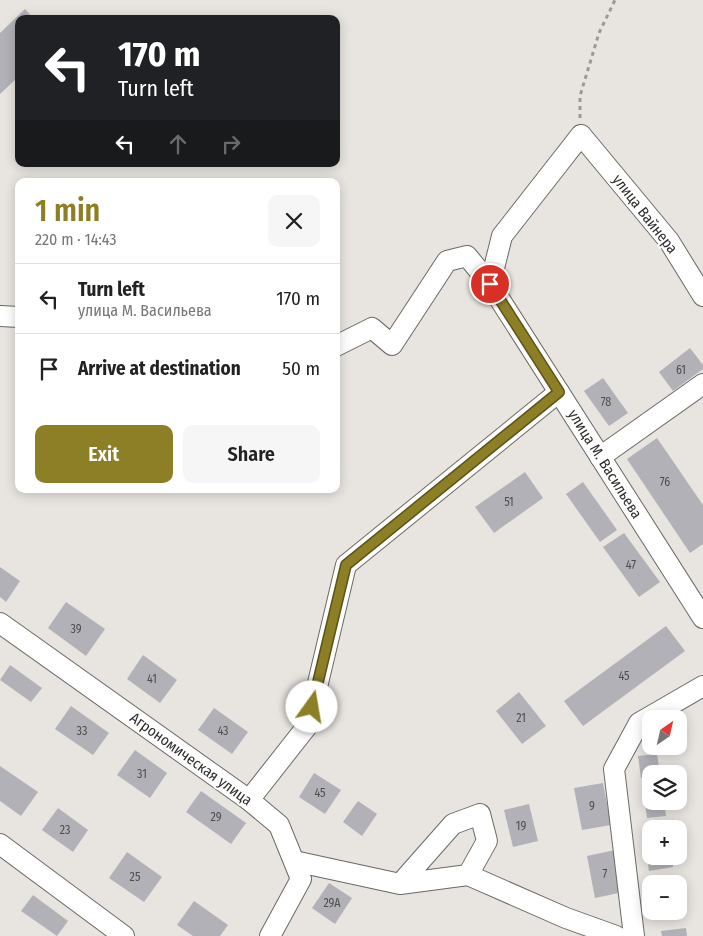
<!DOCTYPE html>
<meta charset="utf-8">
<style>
body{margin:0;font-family:"Fira Sans Condensed",sans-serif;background:#f6f6f6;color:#222;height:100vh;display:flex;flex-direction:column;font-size:19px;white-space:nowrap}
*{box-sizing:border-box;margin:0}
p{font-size:16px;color:#767676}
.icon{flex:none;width:28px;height:28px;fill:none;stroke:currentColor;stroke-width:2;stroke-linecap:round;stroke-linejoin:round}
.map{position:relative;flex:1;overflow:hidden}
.side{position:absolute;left:15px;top:178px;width:325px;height:315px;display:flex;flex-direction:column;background:#fff;border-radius:10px;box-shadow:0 2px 12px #0003}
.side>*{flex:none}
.hud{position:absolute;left:15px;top:15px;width:325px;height:152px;border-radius:10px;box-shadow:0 2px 12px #0003;background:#202124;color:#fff;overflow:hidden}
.needle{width:32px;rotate:34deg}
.buttons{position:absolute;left:642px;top:710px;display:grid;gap:10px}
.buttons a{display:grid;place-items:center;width:45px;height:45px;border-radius:10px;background:#fff;box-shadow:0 2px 12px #0003;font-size:25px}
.pin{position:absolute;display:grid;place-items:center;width:42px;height:42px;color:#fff;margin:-21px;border:2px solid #fff;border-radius:50%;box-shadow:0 1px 5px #0007}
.me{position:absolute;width:55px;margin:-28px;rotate:13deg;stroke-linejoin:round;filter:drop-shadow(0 0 4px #0008)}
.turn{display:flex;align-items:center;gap:18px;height:105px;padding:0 20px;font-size:22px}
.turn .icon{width:65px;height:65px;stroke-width:2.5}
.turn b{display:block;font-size:35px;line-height:42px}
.lanes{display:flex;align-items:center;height:48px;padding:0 20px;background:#0003;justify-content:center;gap:25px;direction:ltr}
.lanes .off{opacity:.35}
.round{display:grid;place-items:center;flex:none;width:52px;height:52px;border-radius:10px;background:#f6f6f6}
.headline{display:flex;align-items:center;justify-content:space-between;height:85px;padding:0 20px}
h1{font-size:30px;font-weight:600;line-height:38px;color:#8d7f26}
.action{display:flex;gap:10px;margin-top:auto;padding:10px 20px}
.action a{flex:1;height:58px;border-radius:10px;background:#8d7f26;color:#fff;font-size:20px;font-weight:600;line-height:58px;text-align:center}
.action a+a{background:#f6f6f6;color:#222}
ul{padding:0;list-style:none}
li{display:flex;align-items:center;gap:15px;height:70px;padding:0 20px;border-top:1px solid #e0e0e0}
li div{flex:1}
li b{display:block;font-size:19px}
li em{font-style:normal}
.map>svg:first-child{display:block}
</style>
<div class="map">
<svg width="703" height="936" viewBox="0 0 703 936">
<rect width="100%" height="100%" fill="#e8e5e0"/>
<g fill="#b1b1b7">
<path d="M 25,9 L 34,19 L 19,19 L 19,76 L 0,94 L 0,33 Z"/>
<path d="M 690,348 L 703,365 L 703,369 L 673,391 L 659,372 Z"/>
<path d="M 603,378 L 628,413 L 609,426 L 584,391 Z"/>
<path d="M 657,438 L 703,505 L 703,544 L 690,553 L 627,459 Z"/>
<path d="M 525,472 L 543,498 L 494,533 L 475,507 Z"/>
<path d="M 583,482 L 617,530 L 600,542 L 566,494 Z"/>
<path d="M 624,533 L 660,582 L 639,597 L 603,547 Z"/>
<path d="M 0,567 L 20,581 L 6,602 L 0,597 Z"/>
<path d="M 66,602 L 105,629 L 86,656 L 48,628 Z"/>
<path d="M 666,626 L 685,651 L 583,726 L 564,701 Z"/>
<path d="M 143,655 L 177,680 L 160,703 L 127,679 Z"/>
<path d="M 10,665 L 42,688 L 31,702 L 0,680 Z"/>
<path d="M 519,692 L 546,726 L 522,744 L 496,711 Z"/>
<path d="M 71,706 L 109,733 L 93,755 L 55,729 Z"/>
<path d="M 214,708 L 248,732 L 232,754 L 198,730 Z"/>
<path d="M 135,750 L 167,773 L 150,798 L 117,775 Z"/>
<path d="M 657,754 L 660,774 L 651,774 L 651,777 L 641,778 L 638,756 Z"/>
<path d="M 0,766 L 38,792 L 21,816 L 0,801 Z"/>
<path d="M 314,773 L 341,790 L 325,814 L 299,797 Z"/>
<path d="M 603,783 L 611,825 L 582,830 L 574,788 Z"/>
<path d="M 201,791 L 246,823 L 231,844 L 186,812 Z"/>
<path d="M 644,796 L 651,796 L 651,801 L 664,801 L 666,816 L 647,818 Z"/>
<path d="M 358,801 L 377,814 L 362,836 L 343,822 Z"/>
<path d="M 529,804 L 538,841 L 513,847 L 504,810 Z"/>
<path d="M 58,808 L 88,830 L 73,852 L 42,830 Z"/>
<path d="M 651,846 L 651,856 L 672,856 L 673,867 L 649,871 L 645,847 Z"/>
<path d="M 615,850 L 623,892 L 595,898 L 587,856 Z"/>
<path d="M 127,852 L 162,877 L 144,902 L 109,878 Z"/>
<path d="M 329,883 L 352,898 L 335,924 L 312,908 Z"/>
<path d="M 33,895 L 68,921 L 57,936 L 21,911 Z"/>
<path d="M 194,901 L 228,925 L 220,936 L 193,936 L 177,925 Z"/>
<path d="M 686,928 L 687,936 L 662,936 L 661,931 Z"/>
</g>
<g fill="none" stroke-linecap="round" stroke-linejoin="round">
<g stroke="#6b6964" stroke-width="22">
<g id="minor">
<path d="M 490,284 L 502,236 L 581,135 L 669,241 L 703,296"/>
<path d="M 0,316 L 19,317"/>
<path d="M 336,346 L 372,328 L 392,345 L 447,261 L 467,256 L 490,284 L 703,618"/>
<path d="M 600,457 L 703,384"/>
<path d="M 0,623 L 249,800 L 279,825 L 301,879 L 270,936"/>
<path d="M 249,800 L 308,725 L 346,565 L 559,392"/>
<path d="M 0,844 L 124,936"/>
<path d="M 294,861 L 400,884 L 468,875 L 487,841 L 480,814 L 453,824 L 400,884"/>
<path d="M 468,875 L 566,918 L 616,936"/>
<path d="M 634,936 L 614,769 L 639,723 L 703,686"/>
</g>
</g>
<path stroke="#9c9996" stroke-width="3" stroke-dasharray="4 4" stroke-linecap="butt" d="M 580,118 L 580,96 L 599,33 L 615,0"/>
<use href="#minor" stroke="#fff" stroke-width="20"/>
</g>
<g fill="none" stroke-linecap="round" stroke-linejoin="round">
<g stroke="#5c5319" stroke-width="12">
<path id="route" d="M 312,707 L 346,565 L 559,392 L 490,284"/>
</g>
<use href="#route" stroke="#8d7f26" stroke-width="9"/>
</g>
<g text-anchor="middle" stroke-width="4" stroke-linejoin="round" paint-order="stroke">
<g font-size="12" fill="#4f4e4e">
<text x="681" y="374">61</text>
<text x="606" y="406">78</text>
<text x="665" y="486">76</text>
<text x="509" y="506">51</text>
<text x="631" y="569">47</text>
<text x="76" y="633">39</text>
<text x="624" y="680">45</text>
<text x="152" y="683">41</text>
<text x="521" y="722">21</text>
<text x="82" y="735">33</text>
<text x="223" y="735">43</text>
<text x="142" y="778">31</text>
<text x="320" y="797">45</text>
<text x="592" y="810">9</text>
<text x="216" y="821">29</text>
<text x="521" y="830">19</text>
<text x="65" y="834">23</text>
<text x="605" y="878">7</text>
<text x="135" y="881">25</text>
<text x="332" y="907">29А</text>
</g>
<g font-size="15" fill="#2e2d2b" stroke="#fff">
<text transform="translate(645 214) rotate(52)" y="5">улица Вайнера</text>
<text transform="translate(605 464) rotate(58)" y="5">улица М. Васильева</text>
<text transform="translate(191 759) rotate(36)" y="5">Агрономическая улица</text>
</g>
</g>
</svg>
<div class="buttons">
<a><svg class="needle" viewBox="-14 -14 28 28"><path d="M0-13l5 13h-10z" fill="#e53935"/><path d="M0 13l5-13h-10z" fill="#767676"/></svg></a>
<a><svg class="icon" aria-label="layers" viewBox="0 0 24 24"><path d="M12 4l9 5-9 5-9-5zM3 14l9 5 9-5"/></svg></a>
<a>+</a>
<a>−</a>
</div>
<div class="pin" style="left:490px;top:284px;background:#d93025"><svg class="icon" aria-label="arrive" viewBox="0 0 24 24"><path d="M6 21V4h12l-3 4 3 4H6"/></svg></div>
<svg class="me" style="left:312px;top:707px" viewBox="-20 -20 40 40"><circle r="19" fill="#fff"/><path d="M0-13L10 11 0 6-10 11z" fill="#8d7f26"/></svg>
<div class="hud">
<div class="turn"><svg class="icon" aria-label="left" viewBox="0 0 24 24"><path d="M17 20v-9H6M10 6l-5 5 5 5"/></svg><div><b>170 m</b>Turn left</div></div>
<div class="lanes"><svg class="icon" aria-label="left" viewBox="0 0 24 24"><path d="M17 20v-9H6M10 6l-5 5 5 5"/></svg><svg class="icon off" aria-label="ahead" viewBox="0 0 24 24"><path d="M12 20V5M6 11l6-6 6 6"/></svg><svg class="icon off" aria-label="right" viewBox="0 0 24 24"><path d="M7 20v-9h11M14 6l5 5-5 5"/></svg></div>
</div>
<section class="side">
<div class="headline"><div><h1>1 min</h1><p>220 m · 14:43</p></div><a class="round"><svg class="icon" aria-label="close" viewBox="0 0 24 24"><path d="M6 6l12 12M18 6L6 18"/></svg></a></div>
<ul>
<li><svg class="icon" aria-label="left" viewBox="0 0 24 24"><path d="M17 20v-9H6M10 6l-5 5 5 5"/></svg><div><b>Turn left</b><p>улица М. Васильева</p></div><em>170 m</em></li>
<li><svg class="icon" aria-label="arrive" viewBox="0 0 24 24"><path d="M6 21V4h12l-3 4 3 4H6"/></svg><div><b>Arrive at destination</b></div><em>50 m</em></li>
</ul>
<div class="action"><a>Exit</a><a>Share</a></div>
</section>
</div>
